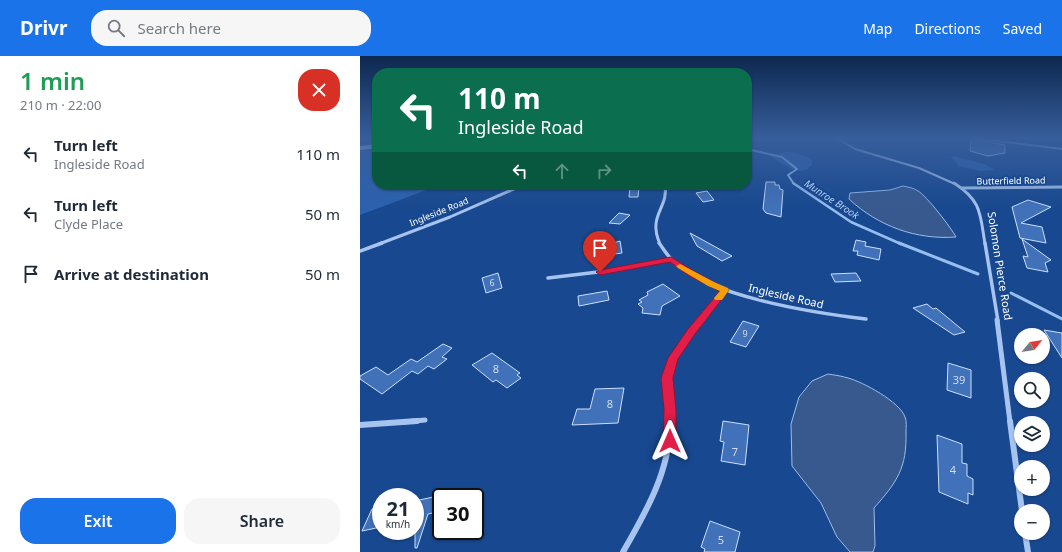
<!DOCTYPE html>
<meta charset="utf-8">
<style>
body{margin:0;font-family:"Noto Sans",sans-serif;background:#f6f6f7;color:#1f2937;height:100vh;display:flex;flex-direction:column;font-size:15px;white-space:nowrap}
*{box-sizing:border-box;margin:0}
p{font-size:13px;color:#747a83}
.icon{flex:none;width:22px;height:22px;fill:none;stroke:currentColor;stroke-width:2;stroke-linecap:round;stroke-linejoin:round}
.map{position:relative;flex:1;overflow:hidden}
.panel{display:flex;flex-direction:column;background:#fff;width:360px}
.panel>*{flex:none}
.hud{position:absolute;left:12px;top:12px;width:380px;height:122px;border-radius:16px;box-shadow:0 1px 3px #0004;background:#0b6e4f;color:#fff;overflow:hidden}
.needle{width:26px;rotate:60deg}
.buttons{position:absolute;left:654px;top:272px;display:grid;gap:8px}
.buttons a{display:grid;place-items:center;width:36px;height:36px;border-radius:50%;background:#fff;box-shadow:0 1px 3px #0004;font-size:20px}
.speed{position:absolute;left:12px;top:432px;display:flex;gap:8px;font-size:20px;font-weight:700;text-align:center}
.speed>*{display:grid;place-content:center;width:52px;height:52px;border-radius:50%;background:#fff;box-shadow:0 1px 3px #0004;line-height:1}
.speed small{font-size:10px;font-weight:400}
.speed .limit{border:2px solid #111;border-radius:6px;background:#fff;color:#111}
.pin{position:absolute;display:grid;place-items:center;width:34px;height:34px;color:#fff;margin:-41px -17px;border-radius:50% 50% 50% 0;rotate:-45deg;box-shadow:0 0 4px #0007}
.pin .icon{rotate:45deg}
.me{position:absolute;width:44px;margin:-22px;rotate:0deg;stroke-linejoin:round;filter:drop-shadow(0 0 3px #0008)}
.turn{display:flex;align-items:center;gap:14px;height:84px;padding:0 20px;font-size:18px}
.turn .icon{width:52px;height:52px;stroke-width:2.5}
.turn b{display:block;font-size:28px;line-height:34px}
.lanes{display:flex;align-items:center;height:38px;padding:0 20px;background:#0003;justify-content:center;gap:20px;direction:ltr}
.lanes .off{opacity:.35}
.round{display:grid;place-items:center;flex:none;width:42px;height:42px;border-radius:16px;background:#f6f6f7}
.summary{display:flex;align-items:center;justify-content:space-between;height:68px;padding:0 20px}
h1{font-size:24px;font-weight:600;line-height:30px;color:#1e9e55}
.action{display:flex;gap:8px;margin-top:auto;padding:8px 20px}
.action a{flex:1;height:46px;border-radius:16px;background:#1a73e8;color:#fff;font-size:16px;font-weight:600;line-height:46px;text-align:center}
.action a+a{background:#f6f6f7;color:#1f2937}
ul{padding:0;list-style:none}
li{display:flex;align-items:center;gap:12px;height:60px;padding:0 20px}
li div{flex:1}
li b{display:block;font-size:15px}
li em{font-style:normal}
header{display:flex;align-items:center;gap:24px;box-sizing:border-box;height:56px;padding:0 20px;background:#1a73e8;color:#fff}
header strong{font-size:19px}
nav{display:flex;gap:22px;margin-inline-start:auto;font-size:14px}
.search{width:280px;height:36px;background:#f6f6f7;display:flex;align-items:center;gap:10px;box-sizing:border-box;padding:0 14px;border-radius:16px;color:#747a83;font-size:15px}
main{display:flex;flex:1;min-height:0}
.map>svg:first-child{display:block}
</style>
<header>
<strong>Drivr</strong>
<div class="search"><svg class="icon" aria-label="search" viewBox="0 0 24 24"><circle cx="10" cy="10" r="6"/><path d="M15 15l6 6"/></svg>Search here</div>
<nav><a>Map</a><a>Directions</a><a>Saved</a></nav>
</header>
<main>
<section class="panel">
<div class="summary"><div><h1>1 min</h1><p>210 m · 22:00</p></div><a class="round" style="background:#d93025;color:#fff"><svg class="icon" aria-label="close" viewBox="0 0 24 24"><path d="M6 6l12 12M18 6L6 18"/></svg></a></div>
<ul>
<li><svg class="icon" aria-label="left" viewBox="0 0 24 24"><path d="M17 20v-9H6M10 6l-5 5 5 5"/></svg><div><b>Turn left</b><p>Ingleside Road</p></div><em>110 m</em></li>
<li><svg class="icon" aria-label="left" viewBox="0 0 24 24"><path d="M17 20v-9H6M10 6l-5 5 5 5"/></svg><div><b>Turn left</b><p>Clyde Place</p></div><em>50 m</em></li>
<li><svg class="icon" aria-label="arrive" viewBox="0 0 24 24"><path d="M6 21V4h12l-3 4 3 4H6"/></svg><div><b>Arrive at destination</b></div><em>50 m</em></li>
</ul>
<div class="action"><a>Exit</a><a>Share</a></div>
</section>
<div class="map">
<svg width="702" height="496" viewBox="0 0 702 496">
<rect width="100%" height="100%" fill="#18488f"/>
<g fill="#2b61ae">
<path d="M 17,92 L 17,129 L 80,129 L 0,159 L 0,95 Z"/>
<path d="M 426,96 C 436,96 444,99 452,104 L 452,108 C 442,124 421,107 410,100 L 410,99 Z"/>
<path d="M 594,100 L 624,108 L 635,114 L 620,115 L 599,110 L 591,101 Z"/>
</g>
<g fill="#37598e" stroke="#98bef1">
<path d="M 543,130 C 548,131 554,132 558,135 C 566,139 592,173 596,181 C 556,184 518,170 489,143 L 490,137 L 530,134 Z"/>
<path d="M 468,318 C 474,319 482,320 488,322 C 503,326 540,346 545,361 C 547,365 546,372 546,376 C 547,412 537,426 514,452 L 515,490 L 513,496 L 490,496 L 477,481 L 461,447 L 432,410 L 431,368 L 439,341 L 452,325 Z"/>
</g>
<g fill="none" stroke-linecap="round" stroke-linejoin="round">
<path stroke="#98bef1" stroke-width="2" d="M 387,93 L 422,101 L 437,113 L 428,119 L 434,128"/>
<path stroke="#98bef1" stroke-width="2.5" d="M 433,127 L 491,166 L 541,188"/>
<g stroke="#98bef1" stroke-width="3">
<path d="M 539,187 L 618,218"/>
<path d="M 651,237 L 702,263"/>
</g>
</g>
<g fill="#4171b8" stroke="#ccdffb">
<path d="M 611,83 L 645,89 L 645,97 L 628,100 L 610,95 Z"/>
<path d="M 406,126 L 415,126 L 415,129 L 419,129 L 420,133 L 423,134 L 421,161 L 406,157 L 403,153 Z"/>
<path d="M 270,131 L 279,131 L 278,141 L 269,141 Z"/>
<path d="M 347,135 L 354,144 L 343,146 L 336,137 Z"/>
<path d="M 668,144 L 691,151 L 661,167 L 682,171 L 686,187 L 660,182 L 652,151 Z"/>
<path d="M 259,157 L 270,159 L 260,168 L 249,167 Z"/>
<path d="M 330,177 L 372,200 L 362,205 L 337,190 Z"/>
<path d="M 662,183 L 691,204 L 685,207 L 688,216 L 667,212 L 663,200 L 668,201 Z"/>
<path d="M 496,184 L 506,186 L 505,190 L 521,193 L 519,204 L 497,199 L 498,195 L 493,195 Z"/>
<path d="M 260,185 L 262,197 L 247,199 L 246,189 Z"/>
<path d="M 138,217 L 142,232 L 126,237 L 122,222 Z"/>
<path d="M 496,217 L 501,225 L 475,226 L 471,218 Z"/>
<path d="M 303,228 L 320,240 L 302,250 L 300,259 L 282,257 L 283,252 L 278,248 L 282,246 L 279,244 L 288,239 L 287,236 Z"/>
<path d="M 247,235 L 249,244 L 219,250 L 218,240 Z"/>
<path d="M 567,248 L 573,253 L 576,252 L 605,276 L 594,279 L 553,252 Z"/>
<path d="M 383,265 L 399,270 L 386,291 L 370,286 Z"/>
<path d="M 684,274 L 702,277 L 702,302 Z"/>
<path d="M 83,288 L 92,292 L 82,301 L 87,303 L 74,313 L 68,310 L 58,318 L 52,315 L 22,338 L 0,323 L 0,320 L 16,311 L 28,319 L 51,303 L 57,306 Z"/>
<path d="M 132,297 L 160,317 L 157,319 L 161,322 L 147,332 L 136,324 L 133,326 L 112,309 Z"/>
<path d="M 588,307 L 611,314 L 611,342 L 587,334 Z"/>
<path d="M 264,332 L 258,367 L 212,369 L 217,353 L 230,353 L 235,333 Z"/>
<path d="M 363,365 L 389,369 L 385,409 L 361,405 L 364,386 L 360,385 Z"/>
<path d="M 577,379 L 602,388 L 602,407 L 607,408 L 607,420 L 613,423 L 613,439 L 608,437 L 608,448 L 579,436 Z"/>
<path d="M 82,439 L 77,456 L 68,458 L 57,492 L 55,492 L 55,445 Z"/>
<path d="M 21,451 L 21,471 L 2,475 L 12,453 Z"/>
<path d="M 350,465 L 380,476 L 375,496 L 344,496 L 345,493 L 341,491 Z"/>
</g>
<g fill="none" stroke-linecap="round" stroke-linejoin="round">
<g stroke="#a6c4ef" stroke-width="2">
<path d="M 477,82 L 495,93 L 559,112 L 595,128"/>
<path d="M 613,82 L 702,93"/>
</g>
<g stroke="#a6c4ef" stroke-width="3">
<path d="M 594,127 C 622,145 620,158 625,188"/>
<path d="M 601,132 L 702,131"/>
<path d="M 19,188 L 90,161 L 163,129"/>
<path d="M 300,188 C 287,159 309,152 305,129"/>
</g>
<g stroke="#a6c4ef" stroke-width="3.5">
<path d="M 299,187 C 303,192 307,199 312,204 C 348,241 455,257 506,263"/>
<path d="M 625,187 L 638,265"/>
<path d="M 0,195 L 22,187"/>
<path d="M 188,222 L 255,214 L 311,203"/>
<path d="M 339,265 L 365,234"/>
</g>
<g stroke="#a6c4ef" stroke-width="5">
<path d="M 637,264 L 650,366"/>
<path d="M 44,366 L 65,364"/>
<path d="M 310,366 C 307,315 306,304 339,264"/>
</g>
<g stroke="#a6c4ef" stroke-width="6">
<path d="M 650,365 L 662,455"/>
<path d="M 0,369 L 57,365"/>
<path d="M 665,477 L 668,496"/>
<path d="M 263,496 C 286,456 311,413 310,365"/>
</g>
<path fill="#eef4ff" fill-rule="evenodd" d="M 17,88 L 17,92 L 0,94 L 0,90 Z"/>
</g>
<linearGradient id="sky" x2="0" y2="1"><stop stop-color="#0d284f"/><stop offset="0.54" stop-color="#375e9b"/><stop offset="1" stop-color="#375e9b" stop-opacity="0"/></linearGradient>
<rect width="702" height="152" fill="url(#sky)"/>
<path fill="#e11d48" stroke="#92132f" d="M 311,201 L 337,217 L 369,234 L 335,278 L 318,303 L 313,322 L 316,354 L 316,385 L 314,389 L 310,391 L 305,389 L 303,385 L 304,354 L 301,322 L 308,302 L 328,273 L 360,235 L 331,221 L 310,206 L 240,219 L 236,216 L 240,214 Z"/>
<path fill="#f59e0b" d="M 320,208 L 354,226 L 368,232 L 369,234 L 362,244 L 355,244 L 354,242 L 360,235 L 348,230 L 318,212 L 316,210 Z"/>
<g text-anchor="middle" stroke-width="3.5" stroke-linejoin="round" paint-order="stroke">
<g font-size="9" fill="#fff" stroke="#18488f">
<text transform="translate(651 125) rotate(-1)" y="3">Butterfield Road</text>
<text transform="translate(79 156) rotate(-22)" y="3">Ingleside Road</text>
</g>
<g font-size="9" fill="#d0dced">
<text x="132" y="230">6</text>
<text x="385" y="281">9</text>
</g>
<g font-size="10" font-style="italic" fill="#b2cef6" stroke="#18488f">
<text transform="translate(472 143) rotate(33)" y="4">Munroe Brook</text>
</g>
<g font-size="11" fill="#fff" stroke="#18488f">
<text transform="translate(640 210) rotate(81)" y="4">Solomon Pierce Road</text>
<text transform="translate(426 240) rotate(13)" y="4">Ingleside Road</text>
</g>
<g font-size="11" fill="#d0dced">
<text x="136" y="317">8</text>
<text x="599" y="328">39</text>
<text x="250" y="352">8</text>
<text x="375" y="400">7</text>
<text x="593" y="418">4</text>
<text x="361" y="488">5</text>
</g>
</g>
</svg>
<div class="buttons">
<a><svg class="needle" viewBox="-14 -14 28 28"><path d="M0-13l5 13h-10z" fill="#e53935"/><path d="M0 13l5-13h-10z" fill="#747a83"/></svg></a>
<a><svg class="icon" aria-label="search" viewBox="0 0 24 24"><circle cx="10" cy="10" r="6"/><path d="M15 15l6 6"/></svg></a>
<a><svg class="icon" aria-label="layers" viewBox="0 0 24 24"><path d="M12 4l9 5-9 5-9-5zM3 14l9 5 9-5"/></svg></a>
<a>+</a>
<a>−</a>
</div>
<div class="speed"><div>21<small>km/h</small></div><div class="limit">30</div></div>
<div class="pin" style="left:240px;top:216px;background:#d93025"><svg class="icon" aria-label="arrive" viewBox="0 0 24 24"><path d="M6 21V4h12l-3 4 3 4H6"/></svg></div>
<svg class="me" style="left:310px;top:385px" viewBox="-20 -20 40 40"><path d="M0-17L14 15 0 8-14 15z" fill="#e11d48" stroke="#fff" stroke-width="4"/></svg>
<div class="hud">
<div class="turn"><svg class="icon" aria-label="left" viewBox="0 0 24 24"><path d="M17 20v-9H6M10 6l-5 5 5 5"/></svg><div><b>110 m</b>Ingleside Road</div></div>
<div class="lanes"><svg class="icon" aria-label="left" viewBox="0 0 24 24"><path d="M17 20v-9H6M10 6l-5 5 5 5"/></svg><svg class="icon off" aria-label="ahead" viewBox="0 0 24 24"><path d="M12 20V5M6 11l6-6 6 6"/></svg><svg class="icon off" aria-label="right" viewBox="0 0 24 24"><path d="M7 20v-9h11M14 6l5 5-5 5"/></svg></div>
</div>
</div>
</main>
